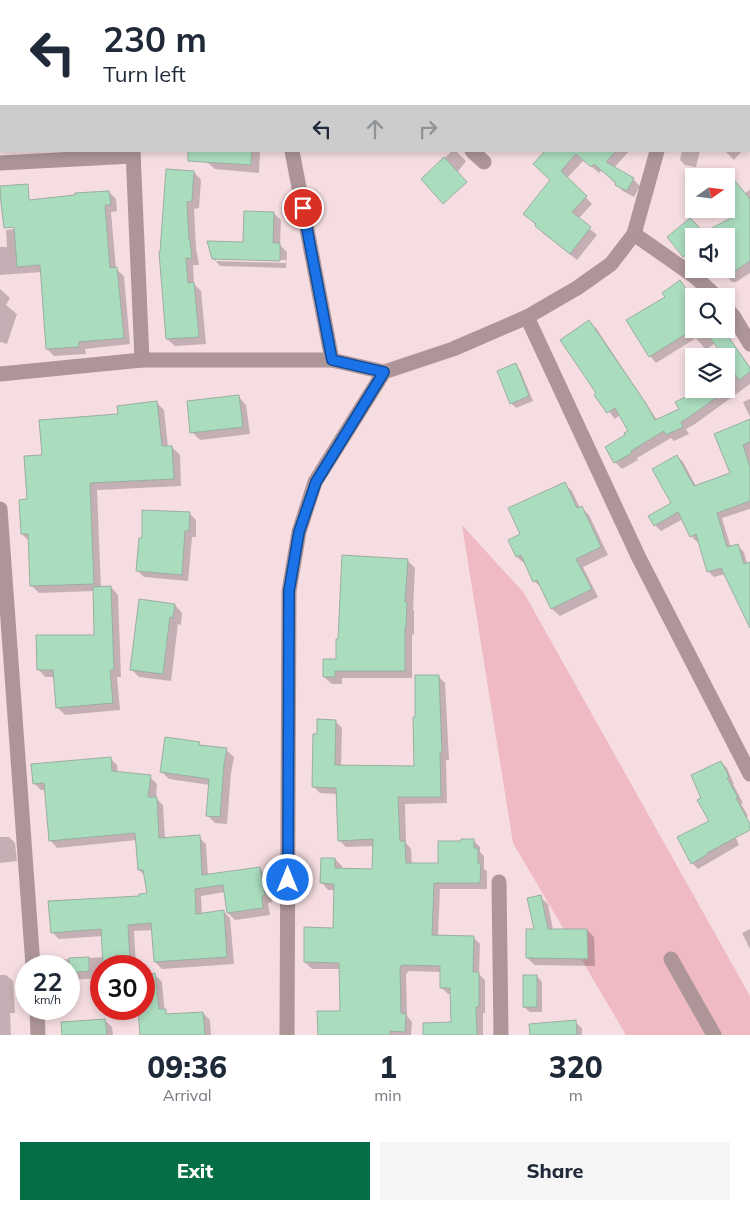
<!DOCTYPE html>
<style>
body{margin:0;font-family:Mulish,sans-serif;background:#f6f6f7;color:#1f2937;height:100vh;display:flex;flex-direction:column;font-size:19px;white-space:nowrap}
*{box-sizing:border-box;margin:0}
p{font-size:16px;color:#747a83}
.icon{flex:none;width:28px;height:28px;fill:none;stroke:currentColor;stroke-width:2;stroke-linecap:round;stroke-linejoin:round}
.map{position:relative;height:1035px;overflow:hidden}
.sheet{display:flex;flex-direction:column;background:#fff;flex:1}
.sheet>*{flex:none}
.hud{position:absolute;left:0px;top:0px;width:750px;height:152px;box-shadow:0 2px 8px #0003;background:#fff;color:#1f2937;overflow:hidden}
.needle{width:32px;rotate:76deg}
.fabs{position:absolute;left:685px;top:168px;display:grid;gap:10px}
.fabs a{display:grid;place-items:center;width:50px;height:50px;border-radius:0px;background:#fff;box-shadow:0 2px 8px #0003;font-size:25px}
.speed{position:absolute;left:15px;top:955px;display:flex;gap:10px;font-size:25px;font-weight:700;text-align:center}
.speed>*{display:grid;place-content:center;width:65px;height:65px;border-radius:50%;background:#fff;box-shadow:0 2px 8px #0003;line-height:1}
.speed small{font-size:12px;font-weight:400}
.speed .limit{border:8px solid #d22;background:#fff;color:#111}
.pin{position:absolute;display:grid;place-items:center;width:42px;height:42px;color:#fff;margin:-21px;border:2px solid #fff;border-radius:50%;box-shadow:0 1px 5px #0007}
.me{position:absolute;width:55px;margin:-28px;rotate:0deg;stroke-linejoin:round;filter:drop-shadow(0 0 4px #0008)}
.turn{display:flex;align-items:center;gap:18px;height:105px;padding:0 20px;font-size:22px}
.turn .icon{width:65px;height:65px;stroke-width:2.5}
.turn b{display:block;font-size:35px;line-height:42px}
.lanes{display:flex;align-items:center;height:48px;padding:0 20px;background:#0003;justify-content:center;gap:25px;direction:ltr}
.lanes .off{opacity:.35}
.eta{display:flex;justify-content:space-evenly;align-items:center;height:85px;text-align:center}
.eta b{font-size:30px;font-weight:800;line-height:35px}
.primary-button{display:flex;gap:10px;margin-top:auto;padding:10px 20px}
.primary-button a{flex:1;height:58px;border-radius:0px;background:#066e45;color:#fff;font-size:20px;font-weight:800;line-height:58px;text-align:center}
.primary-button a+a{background:#f6f6f7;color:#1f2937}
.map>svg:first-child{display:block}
</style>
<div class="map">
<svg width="750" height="1035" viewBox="0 0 750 1035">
<rect width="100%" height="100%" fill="#f5dde1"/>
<path fill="#efbac3" d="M 462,525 L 524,593 L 750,996 L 750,1035 L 626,1035 L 513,843 Z"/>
<g fill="#0003" fill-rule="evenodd">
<path d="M 192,0 L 234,0 L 234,1 Z"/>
<path d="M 336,0 L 404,0 L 403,1 Z"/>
<path d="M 525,0 L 648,0 L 647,1 Z"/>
<path d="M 660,0 L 670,0 L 673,1 L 659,1 Z"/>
<path d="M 736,0 L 750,0 L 749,24 L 749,1 L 734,1 Z"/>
<path d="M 208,151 L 260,151 L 259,173 L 215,169 L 207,162 Z"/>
<path d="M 452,151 L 456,151 L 466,161 L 439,197 L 422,179 Z"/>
<path d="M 547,151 L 629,151 L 614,168 L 633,179 L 640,186 L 634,197 L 623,191 L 602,170 L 599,173 L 584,160 L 567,178 L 592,204 L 578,219 L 597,235 L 577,260 L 543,233 L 532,221 L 551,180 Z"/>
<path d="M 682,151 L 700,151 L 696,167 L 685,165 L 680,160 Z"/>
<path d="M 725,151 L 742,151 L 734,160 Z"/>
<path d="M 194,172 L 201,180 L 199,208 L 194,209 L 196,248 L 199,265 L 193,265 L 194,284 L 201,291 L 206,344 L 175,346 L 167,339 L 160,253 Z"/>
<path d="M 735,182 L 745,193 L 750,190 L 750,273 L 736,282 L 732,282 L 721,269 L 726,269 L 726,236 L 694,236 L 694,261 L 691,263 L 669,238 L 704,234 L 736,217 Z"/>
<path d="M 109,192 L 116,199 L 117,211 L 111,212 L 116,269 L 124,276 L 130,344 L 85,349 L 86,354 L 54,356 L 47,349 L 42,272 L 0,275 L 0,247 L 7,247 L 6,230 L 23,228 Z"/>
<path d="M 273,213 L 281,220 L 280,245 L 287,252 L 286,268 L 220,266 L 213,258 L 245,243 ZM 216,258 L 286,260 L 286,263 L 216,261 Z"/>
<path d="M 679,282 L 694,299 L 694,329 L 715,329 L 717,331 L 722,329 L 750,367 L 750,384 L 695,424 L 686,429 L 689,434 L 674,441 L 671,438 L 637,458 L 638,460 L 622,469 L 615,462 L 630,432 L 620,415 L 615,419 L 596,395 L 598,394 L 589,322 L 596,328 L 657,420 L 680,410 L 677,402 L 706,389 L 726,389 L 726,379 L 737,374 L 726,356 L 724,356 L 715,343 L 706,350 L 696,338 L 656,363 L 650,356 L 667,297 Z"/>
<path d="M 0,289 L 10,298 L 6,305 L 17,314 L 7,344 L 0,342 Z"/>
<path d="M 515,365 L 520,370 L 533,401 L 516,408 L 511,403 Z"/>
<path d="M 239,397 L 246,405 L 250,434 L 200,440 L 192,432 Z"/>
<path d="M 750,399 L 750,417 L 743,402 Z"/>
<path d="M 157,403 L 164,410 L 168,447 L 172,447 L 180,455 L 181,486 L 97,490 L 101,588 L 111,587 L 118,595 L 121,677 L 117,677 L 120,710 L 65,715 L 57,707 L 55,677 L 45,677 L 38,669 L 96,636 L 94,591 L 39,593 L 31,585 L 29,541 L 22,534 L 28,500 L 43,457 L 120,415 Z"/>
<path d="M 750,420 L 750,509 L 722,518 L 731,548 L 738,546 L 744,552 L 747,564 L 750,563 L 750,626 L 725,574 L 714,577 L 708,571 L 699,541 L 697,542 L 691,536 L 683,519 L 661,531 L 655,525 L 673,504 L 677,456 L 683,462 L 696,486 L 732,474 Z"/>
<path d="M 565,484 L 572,491 L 580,508 L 582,508 L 589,515 L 608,555 L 583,567 L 598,597 L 560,616 L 552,609 L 542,588 L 534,581 L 526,563 L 525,564 L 517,557 L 509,541 L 522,535 Z"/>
<path d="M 189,513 L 196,520 L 196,537 L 192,537 L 188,581 L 144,577 L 138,571 L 143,539 Z"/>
<path d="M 407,560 L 415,568 L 413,609 L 414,611 L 414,635 L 412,634 L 412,678 L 342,678 L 342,684 L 332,684 L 324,677 Z"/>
<path d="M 175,605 L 182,613 L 181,625 L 178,624 L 171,681 L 139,677 L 131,669 Z"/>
<path d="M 438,676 L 445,683 L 449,760 L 446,760 L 447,803 L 405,804 L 406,843 L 411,849 L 412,864 L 439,864 L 473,840 L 480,847 L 480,852 L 484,856 L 484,869 L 487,871 L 487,889 L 440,889 L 438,936 L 473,937 L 480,944 L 479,974 L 485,980 L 485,1013 L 483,1013 L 483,1035 L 424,1035 L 452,1023 L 452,994 L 448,994 L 441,987 L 441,972 L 409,971 L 406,974 L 407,1016 L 412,1022 L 411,1035 L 319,1035 L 341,1012 L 340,969 L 312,969 L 305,962 L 334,929 L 336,890 L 328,890 L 322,883 L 335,859 L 342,866 L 342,870 L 373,870 L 374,846 L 346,847 L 339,840 L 337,794 L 320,793 L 313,786 L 318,735 L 335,721 L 342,728 L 341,766 L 415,768 L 416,718 Z"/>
<path d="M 199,743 L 203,747 L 226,750 L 234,757 L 231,773 L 227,824 L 215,823 L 207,815 L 210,785 L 169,779 L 162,772 Z"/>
<path d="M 110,758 L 117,765 L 118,773 L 150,777 L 157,784 L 156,798 L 163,805 L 165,839 L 199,837 L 206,844 L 208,875 L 259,868 L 266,875 L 272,902 L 268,903 L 270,915 L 235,920 L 228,913 L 225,892 L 201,896 L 202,914 L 223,911 L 230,918 L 234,964 L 162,969 L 155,962 L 153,930 L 134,931 L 136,966 L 101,966 L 101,978 L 69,980 L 69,966 L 54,966 L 54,960 L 104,957 L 103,936 L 59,939 L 52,932 L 148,894 L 146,876 L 139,870 L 137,840 L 57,848 L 50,840 L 46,790 L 41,790 L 34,783 Z"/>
<path d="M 721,762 L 727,768 L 734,784 L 733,784 L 743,803 L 741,804 L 748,816 L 730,824 L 739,845 L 698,869 L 692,863 L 711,822 L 703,798 Z"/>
<path d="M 0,837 L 9,837 L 15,843 L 17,861 L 0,863 Z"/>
<path d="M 540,897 L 548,904 L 553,930 L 587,930 L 594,937 L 595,966 L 535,965 L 527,958 L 535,930 Z"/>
<path d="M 750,929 L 750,949 L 742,933 Z"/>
<path d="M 0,975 L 6,975 L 13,981 L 15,1013 L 10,1013 L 11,1035 L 0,1035 Z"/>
<path d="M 155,975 L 162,982 L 165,1016 L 203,1013 L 210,1020 L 211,1035 L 142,1035 L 139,1014 L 124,1016 L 118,1009 L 144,1009 L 144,976 Z"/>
<path d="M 537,976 L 542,982 L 542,1012 L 530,1012 L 524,1007 Z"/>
<path d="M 105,1020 L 112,1027 L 113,1035 L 63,1035 Z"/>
<path d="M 575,1022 L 582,1028 L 582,1035 L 531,1035 Z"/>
</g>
<g fill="#aadcbe" stroke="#9baea3">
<path d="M 188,151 L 252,151 L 251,165 L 188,161 Z"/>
<path d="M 545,151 L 616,151 L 606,162 L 634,178 L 627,191 L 615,185 L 616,183 L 594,164 L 591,167 L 576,154 L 561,171 L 587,196 L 572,212 L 591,227 L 570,254 L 535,226 L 536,224 L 523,214 L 550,180 L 533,164 Z"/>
<path d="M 444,157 L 467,182 L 443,204 L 421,179 Z"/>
<path d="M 166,169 L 194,171 L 192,201 L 187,202 L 189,240 L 190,240 L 192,259 L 186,258 L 188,283 L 194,282 L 199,337 L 166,339 L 159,252 L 160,252 Z"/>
<path d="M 735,181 L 750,199 L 750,261 L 726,277 L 726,236 L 694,236 L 694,245 L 691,247 L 693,250 L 683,257 L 667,237 L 690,218 L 704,232 L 735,216 L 726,206 L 726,188 Z"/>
<path d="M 28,184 L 29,200 L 75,195 L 75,193 L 109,191 L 111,205 L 105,205 L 110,268 L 117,267 L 124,338 L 79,342 L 79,347 L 46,349 L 40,265 L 17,267 L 14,227 L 4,228 L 1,203 L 0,186 Z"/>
<path d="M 244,211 L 274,212 L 273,243 L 280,243 L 280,261 L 212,259 L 207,241 L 243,242 Z"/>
<path d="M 680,280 L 694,300 L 694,329 L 649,357 L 626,320 L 665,297 L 662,293 Z"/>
<path d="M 589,320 L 645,402 L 655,420 L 679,409 L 675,402 L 703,389 L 728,389 L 688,418 L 681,422 L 683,427 L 666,435 L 664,431 L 631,451 L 632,453 L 614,463 L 605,447 L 625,435 L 624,433 L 628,431 L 615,408 L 607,413 L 594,395 L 596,393 L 560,340 Z"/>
<path d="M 704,329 L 723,329 L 750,368 L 750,372 L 739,380 L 726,361 L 726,356 L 723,356 Z"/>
<path d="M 516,363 L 529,396 L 510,404 L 497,371 Z"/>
<path d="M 239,395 L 243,427 L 190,433 L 187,401 Z"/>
<path d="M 157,401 L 162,446 L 172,446 L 174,479 L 90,483 L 94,584 L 30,586 L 28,534 L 21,534 L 19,500 L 27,499 L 24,456 L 42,455 L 39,420 L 118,414 L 117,406 Z"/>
<path d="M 750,419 L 750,442 L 743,445 L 750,467 L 750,501 L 717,513 L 727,547 L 738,544 L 744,564 L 750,562 L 750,628 L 721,568 L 707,572 L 696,534 L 690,537 L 678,512 L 654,526 L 648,516 L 671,503 L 652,469 L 677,455 L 694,486 L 730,473 L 714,434 Z"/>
<path d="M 565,482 L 577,508 L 582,506 L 601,547 L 576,559 L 592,589 L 551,609 L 537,580 L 533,582 L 521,555 L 516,557 L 508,540 L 520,534 L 508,508 Z"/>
<path d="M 142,510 L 190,512 L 189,531 L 185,531 L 182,575 L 136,571 L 139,538 L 142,538 Z"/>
<path d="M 342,555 L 408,559 L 405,602 L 407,602 L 406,628 L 405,627 L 405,671 L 335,671 L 335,677 L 323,677 L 323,659 L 336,659 L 336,639 L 338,639 Z"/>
<path d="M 111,586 L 114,670 L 110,670 L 113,703 L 56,708 L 53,670 L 37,670 L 36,635 L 94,635 L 93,587 Z"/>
<path d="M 139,599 L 175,604 L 173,618 L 170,617 L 163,674 L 130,670 Z"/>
<path d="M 415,675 L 439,675 L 442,753 L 440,753 L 441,797 L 398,797 L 400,841 L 405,841 L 406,863 L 438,863 L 438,841 L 461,841 L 461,839 L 474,839 L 474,848 L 478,848 L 478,863 L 481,863 L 480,883 L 434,883 L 432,935 L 474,936 L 473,972 L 479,972 L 479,1007 L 476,1007 L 477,1035 L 423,1035 L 423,1023 L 451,1022 L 450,988 L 440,988 L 440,966 L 402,965 L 400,967 L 401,1013 L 406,1014 L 405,1032 L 390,1031 L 390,1035 L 318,1035 L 317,1011 L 340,1011 L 339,963 L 304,962 L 304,927 L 333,928 L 334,884 L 320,883 L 321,858 L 335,858 L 335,868 L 372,869 L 373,839 L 338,841 L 336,788 L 312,787 L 313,734 L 317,734 L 317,719 L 336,720 L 335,765 L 414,766 L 413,717 L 415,717 Z"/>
<path d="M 165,737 L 200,742 L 199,745 L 227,748 L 224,765 L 220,817 L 206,816 L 209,779 L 160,772 Z"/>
<path d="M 111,757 L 112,771 L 151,775 L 148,797 L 157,797 L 159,838 L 200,835 L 202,875 L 260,867 L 265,895 L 262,896 L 263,908 L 227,913 L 223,885 L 195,889 L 196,914 L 224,910 L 227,957 L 154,962 L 151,923 L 128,925 L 130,963 L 103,965 L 101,929 L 51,933 L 48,901 L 139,896 L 139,894 L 147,893 L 143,870 L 138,870 L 135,833 L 49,841 L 44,783 L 33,784 L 31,764 Z"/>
<path d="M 721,761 L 729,777 L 727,778 L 738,797 L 736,798 L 750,824 L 750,830 L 707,853 L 708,854 L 691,864 L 677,837 L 709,821 L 697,800 L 701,798 L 691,775 Z"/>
<path d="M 541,895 L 548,929 L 587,929 L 588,959 L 526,958 L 526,929 L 534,929 L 527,898 Z"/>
<path d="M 89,957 L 89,971 L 69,973 L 69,958 Z"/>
<path d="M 155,973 L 159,1009 L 166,1009 L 166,1014 L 203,1012 L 205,1035 L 140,1035 L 138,1009 L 144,1009 L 144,975 Z"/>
<rect x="523" y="975" width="14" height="32"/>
<path d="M 105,1019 L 107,1035 L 62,1035 L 61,1022 Z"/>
<path d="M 576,1020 L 577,1035 L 530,1035 L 529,1024 Z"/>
</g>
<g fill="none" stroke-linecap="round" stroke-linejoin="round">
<g stroke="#ad9598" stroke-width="15">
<path d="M 125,0 L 125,1"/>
<path d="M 263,0 L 263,1"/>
<path d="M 422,1 L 423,0"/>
<path d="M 707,1 L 707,0"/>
<path d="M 0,74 L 1,91"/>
<path d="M 749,110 L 750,113"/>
<path d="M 133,151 L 142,360"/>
<path d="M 292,151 L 332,360"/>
<path d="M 472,151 L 484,162"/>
<path d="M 0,163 L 133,156"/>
<path d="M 634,234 L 694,276 L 716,296"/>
<path d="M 726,308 L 734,317 L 750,344"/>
<path d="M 527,317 L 639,558 L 750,774"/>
<path d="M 0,374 L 142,360 L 332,360 L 384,372"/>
<path d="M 0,509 L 33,966"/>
<path d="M 499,882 L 501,1035"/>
<path d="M 671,959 L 714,1035"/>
<path d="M 37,1009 L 38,1035"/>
<path d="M 287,1035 L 289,591 L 299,532 L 315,482 L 384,372 L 453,349 L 527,317 L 577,288 L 611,264 L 634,234 L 657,151"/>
</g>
</g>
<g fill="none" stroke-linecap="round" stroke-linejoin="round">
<g stroke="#114b97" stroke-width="12">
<path id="route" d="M 288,880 L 289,591 L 299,532 L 316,482 L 384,372 L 332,360 L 303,208"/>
</g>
<use href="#route" stroke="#1a73e8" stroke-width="9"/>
</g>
</svg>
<div class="fabs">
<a><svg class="needle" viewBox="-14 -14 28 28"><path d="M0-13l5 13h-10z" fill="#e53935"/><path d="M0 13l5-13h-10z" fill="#747a83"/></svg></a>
<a><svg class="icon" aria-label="sound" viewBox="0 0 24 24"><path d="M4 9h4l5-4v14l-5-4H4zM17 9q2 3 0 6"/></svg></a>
<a><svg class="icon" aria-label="search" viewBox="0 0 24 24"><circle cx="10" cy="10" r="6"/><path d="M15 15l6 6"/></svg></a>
<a><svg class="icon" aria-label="layers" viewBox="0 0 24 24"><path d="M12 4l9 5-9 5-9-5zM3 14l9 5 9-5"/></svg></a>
</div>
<div class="speed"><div>22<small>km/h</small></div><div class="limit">30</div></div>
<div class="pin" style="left:303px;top:208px;background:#d93025"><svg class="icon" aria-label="arrive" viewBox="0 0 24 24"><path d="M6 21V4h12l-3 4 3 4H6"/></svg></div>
<svg class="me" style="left:288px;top:880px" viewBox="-20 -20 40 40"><circle r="17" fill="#1a73e8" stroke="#fff" stroke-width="3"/><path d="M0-11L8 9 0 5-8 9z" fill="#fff"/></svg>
<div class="hud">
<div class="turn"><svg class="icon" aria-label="left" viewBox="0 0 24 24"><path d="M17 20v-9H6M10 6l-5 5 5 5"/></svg><div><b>230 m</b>Turn left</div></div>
<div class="lanes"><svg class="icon" aria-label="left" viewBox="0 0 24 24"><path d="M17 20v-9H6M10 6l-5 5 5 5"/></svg><svg class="icon off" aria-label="ahead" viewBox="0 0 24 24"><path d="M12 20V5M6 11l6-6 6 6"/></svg><svg class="icon off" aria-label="right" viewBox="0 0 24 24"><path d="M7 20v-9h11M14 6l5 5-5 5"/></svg></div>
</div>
</div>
<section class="sheet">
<div class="eta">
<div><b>09:36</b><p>Arrival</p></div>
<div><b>1</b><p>min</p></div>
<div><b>320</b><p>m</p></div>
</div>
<div class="primary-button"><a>Exit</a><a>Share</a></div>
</section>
